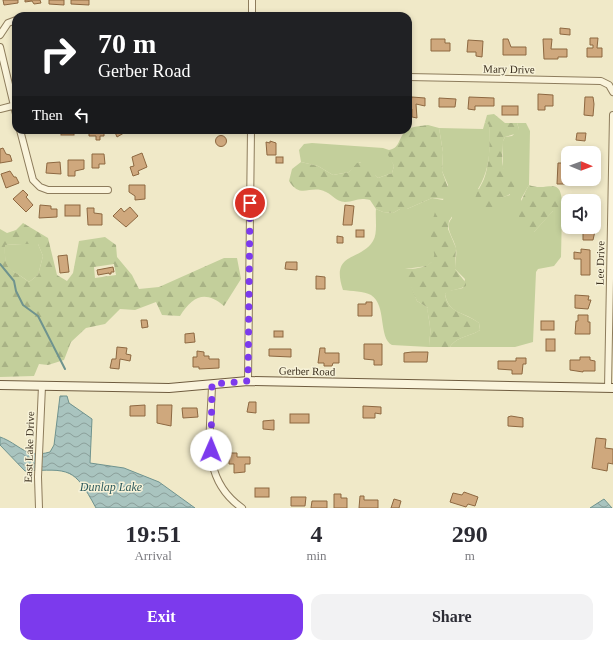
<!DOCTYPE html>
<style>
body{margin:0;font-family:Georgia,serif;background:#f2f2f3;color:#2b2b33;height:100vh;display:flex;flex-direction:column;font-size:15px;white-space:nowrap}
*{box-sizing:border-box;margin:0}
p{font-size:13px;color:#7c7c81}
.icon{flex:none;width:22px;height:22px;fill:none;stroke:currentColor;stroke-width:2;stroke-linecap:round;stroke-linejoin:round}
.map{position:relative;height:508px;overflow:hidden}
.drawer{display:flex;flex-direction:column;background:#fff;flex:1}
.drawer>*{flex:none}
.hud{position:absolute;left:12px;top:12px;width:400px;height:122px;border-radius:12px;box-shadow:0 2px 6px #0003;background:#202124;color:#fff;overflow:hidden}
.needle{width:26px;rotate:91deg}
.fabs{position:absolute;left:561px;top:146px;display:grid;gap:8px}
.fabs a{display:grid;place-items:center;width:40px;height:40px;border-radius:8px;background:#fff;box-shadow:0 2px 6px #0003;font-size:20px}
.pin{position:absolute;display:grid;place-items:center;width:34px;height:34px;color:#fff;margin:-17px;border:2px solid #fff;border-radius:50%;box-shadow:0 1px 4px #0007}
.me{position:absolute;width:44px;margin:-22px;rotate:1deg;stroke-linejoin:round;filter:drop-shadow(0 0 3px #0008)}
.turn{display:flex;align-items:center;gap:14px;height:84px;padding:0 20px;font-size:18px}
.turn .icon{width:52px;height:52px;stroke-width:2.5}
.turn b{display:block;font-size:28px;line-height:34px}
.then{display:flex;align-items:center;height:38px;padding:0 20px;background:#0003;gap:8px;font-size:15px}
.eta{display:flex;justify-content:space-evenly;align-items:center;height:68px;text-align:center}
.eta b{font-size:24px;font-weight:800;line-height:28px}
.cta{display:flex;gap:8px;margin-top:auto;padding:8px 20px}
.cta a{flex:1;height:46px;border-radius:12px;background:#7c3aed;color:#fff;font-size:16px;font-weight:800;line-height:46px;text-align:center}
.cta a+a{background:#f2f2f3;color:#2b2b33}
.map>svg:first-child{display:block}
</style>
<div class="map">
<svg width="613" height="508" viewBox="0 0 613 508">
<defs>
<pattern id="forest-firs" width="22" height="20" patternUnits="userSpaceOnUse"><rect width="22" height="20" fill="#c3cf9b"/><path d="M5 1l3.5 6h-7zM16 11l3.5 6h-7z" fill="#a8b285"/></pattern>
<pattern id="water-waves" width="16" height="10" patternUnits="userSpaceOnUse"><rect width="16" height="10" fill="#a9c4bf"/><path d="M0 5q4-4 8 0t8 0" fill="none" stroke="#8ba09b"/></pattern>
</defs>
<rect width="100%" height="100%" fill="#f0e9c8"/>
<g fill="#c3cf9b">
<path d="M 485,122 L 489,125 C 491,147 490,170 478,189 L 499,198 L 510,195 L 503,168 L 503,141 L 505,137 L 512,136 L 519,129 L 517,123 L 526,123 L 530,131 L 529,185 L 521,199 L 534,232 L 550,214 L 553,211 L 562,211 L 561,257 L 554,266 L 538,269 L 536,272 L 533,342 L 515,347 L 450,347 C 457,336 470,337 480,330 L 479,323 C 464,311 449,315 445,294 L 448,291 L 463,288 L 465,279 L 455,269 C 455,262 457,255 456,249 C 455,239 443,228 452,218 L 452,211 L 433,261 L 427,266 L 405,269 L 417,301 L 428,308 C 427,316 430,320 430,327 C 431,334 429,340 429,347 L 392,345 C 378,338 387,305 371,295 C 364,291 351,291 343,290 C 330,251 360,262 373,241 C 378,233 375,218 376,209 L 383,212 L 393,213 L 400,209 L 407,209 L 432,198 L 443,200 L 448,185 L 442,171 L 443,152 L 439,128 L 483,129 Z"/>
<path d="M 312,143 L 383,148 L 389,150 L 389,155 L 394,166 L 392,173 L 378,178 L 360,162 L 349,172 L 333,175 L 318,166 L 301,162 L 299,150 L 304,144 Z"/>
<path d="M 22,244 L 38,244 L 43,256 L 38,275 L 29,282 C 9,266 4,274 5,245 Z"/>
</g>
<g fill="url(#forest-firs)" fill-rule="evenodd">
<path d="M 494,114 L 505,123 L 517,123 L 519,129 L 518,133 L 505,137 L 503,141 C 503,159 498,171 515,181 C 515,193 510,195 500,198 L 497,205 L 489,209 L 482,207 L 475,199 C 477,191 481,186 484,179 C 490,162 490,142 489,125 L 485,122 L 487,115 Z"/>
<path d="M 428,125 L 439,128 L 443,152 L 442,171 L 450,193 L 446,199 L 432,198 L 407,209 L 400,209 L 393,213 L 383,212 L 376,209 L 370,200 C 357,197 355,202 345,202 C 335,201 333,195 326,192 C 310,184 301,200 289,181 L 292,169 L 301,162 L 318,166 L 333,175 L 349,172 L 357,163 L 368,161 L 375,168 L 375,175 L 378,178 L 392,173 L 394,166 L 388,155 L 389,150 C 401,148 398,136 407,130 C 412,126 421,126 428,125 Z"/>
<path d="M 529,185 C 549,193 563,172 562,211 L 553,211 L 534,232 L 527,235 C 513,219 520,201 529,185 Z"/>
<path d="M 446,208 L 452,211 L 453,215 L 449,221 L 448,229 L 456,248 L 455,269 L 466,283 L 466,286 C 459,290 451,289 445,294 C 448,314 465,312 479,323 L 480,330 C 470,337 457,336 450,347 L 429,347 C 429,340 431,334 430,327 C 430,320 427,316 428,308 L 417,301 L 411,287 L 404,284 L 402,276 L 405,269 C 414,269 433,268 434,256 C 435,252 431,245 431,241 C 430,231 432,221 435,212 Z"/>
<path d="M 23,223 L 48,238 L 57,275 L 67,281 L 73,273 L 79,241 L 105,237 L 116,245 L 117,257 L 132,275 L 139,289 L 159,287 L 224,258 L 237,258 L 241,279 L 224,306 C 205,290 193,296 180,316 L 162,315 L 156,302 L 135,310 L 120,309 L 105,324 L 86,328 L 71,342 L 64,360 L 48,365 L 39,364 L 34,376 L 0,377 L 0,229 L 7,233 L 16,230 ZM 22,244 L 38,244 L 43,256 L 38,275 L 29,282 C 10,267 4,272 5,245 ZM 114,264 L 116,275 L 95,278 L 94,267 Z"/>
</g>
<g fill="url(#water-waves)" stroke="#6f938e">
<path d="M 60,396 L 67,396 L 69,403 L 92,419 L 90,463 L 124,468 L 159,482 L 195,508 L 96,508 C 74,467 70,469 25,471 L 0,445 L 0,437 C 20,444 25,459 50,452 L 54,445 Z"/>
<path d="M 604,499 L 612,508 L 590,508 Z"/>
</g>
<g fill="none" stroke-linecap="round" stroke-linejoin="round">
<path stroke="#6f938e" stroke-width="2" d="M 0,264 L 14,281 L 16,291 L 23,305 L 38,316 L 65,369"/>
</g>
<g fill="#cfa87d" stroke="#8d6841">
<path d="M 3,0 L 18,0 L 18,3 L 4,5 Z"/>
<path d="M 25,0 L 40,0 L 41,3 L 34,4 L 32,1 L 25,2 Z"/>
<path d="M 49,0 L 64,0 L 64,5 L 49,4 Z"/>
<path d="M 71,0 L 89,0 L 89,5 L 71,4 Z"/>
<path d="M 560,28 L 570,29 L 570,35 L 560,34 Z"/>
<path d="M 590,38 L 598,38 L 597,48 L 602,48 L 602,57 L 587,57 L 587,48 L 593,48 L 593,45 L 590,45 Z"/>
<path d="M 431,39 L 445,39 L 445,43 L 450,43 L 450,51 L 431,51 Z"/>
<path d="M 503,39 L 508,39 L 511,47 L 526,47 L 526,55 L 503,55 Z"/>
<path d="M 543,39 L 552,39 L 551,49 L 567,49 L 567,57 L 558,57 L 558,59 L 544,59 Z"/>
<path d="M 468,40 L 483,41 L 482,57 L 476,56 L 476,52 L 467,52 Z"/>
<path d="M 538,94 L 553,95 L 553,106 L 545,106 L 545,110 L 538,110 Z"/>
<path d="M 412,97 L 425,98 L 425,106 L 416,104 L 417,118 L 412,117 L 412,109 L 409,108 Z"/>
<path d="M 469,97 L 494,98 L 494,106 L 475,106 L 475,110 L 468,109 Z"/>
<path d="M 585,97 L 593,97 L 594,104 L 593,116 L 584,115 Z"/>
<path d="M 439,98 L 456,99 L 455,107 L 439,107 Z"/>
<rect x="502" y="106" width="16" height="9"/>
<rect x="61" y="130" width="13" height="5"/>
<path d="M 84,130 L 104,130 L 104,136 L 100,136 L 100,140 L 96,140 L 96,136 L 89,136 L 89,133 L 84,133 Z"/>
<path d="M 114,130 L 129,130 L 117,137 Z"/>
<path d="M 577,133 L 586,133 L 585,141 L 576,140 Z"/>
<circle cx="221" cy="141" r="5.5"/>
<path d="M 270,141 L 276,143 L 276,155 L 267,155 L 266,142 L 270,143 Z"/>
<path d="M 3,148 L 6,154 L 10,155 L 12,161 L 0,163 L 0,149 Z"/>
<path d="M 142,153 L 147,167 L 138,171 L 139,174 L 133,176 L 130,167 L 134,166 L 132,157 Z"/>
<path d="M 92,154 L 104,154 L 105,164 L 99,164 L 99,168 L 92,168 Z"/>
<rect x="276" y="157" width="7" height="6"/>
<path d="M 68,160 L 84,160 L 84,169 L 75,171 L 75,176 L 68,176 Z"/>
<path d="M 60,162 L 61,174 L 46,173 L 47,163 Z"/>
<path d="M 558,163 L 566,163 L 567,184 L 557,184 Z"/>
<path d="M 10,171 L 14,177 L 16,177 L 19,183 L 6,188 L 1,174 Z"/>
<path d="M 129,185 L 145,185 L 145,199 L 135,200 L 135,196 L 129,192 Z"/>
<path d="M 23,190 L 28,195 L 26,197 L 33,205 L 26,212 L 13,199 Z"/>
<path d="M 40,205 L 51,206 L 51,209 L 57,209 L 57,217 L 39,218 Z"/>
<rect x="65" y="205" width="15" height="11"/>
<path d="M 345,205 L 354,206 L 352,225 L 343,225 Z"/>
<path d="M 130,207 L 138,216 L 126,227 L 113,216 L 121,208 L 124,212 Z"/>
<path d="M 87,208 L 94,208 L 94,213 L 102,214 L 102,225 L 88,225 Z"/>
<path d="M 583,227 L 593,227 L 593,231 L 595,231 L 593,240 L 583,240 Z"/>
<rect x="356" y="230" width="8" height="7"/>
<path d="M 337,236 L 343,237 L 343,243 L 337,243 Z"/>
<path d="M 581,249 L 590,250 L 590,275 L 581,275 L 581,259 L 574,259 L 574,252 L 581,253 Z"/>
<path d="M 67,255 L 69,272 L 60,273 L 58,256 Z"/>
<path d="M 286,262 L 297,262 L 297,270 L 285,269 Z"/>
<path d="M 113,267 L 114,272 L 111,272 L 111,274 L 109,274 L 109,273 L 98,275 L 97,270 Z"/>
<path d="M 316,276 L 325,277 L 325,289 L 316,289 Z"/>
<path d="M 575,295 L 589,296 L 588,300 L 591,300 L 588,309 L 575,308 Z"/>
<path d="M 366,302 L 372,302 L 372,316 L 358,316 L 358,304 L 366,304 Z"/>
<path d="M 578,315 L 588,315 L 588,322 L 590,322 L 590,334 L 575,334 L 576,321 L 578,321 Z"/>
<path d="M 141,320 L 147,320 L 148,327 L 142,328 Z"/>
<rect x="541" y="321" width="13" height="9"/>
<rect x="274" y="331" width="9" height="6"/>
<path d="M 194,333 L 195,342 L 185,343 L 185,334 Z"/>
<rect x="546" y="339" width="9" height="12"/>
<path d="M 364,344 L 382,344 L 382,365 L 374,365 L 374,360 L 364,359 Z"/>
<path d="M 117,347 L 127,348 L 126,354 L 131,355 L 130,361 L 120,359 L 119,369 L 110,368 L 112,359 L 116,359 Z"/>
<path d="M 320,348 L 325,348 L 325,353 L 339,353 L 339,363 L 333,363 L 332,366 L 324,366 L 324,363 L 318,363 Z"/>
<path d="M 269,349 L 291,349 L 291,357 L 269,356 Z"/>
<path d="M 197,351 L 204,352 L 204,356 L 209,356 L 209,359 L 219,359 L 219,368 L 199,369 L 199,367 L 193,367 L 193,357 L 197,357 Z"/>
<path d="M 412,352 L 428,352 L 427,362 L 404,362 L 404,353 Z"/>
<path d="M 580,357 L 590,357 L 590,360 L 595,361 L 595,371 L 583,371 L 583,372 L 570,370 L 570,360 L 580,360 Z"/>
<path d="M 516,358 L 526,358 L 526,364 L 523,364 L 522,374 L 512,374 L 512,370 L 498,369 L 498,361 L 516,361 Z"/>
<path d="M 249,402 L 256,402 L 256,413 L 247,412 Z"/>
<path d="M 145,405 L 145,416 L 130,416 L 130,406 Z"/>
<path d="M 157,405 L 172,405 L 171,426 L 157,423 Z"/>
<path d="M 363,406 L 381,407 L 381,414 L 375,413 L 375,418 L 363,418 Z"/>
<path d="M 182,408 L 197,408 L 198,417 L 183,418 Z"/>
<rect x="290" y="414" width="19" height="9"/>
<path d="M 511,416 L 523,418 L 523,427 L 508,426 L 508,417 Z"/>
<path d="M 274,420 L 274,430 L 263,429 L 263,421 Z"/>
<path d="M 596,438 L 606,439 L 605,448 L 613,449 L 613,464 L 608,463 L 607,471 L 592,468 Z"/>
<path d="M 229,453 L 237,453 L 237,457 L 250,457 L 250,464 L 245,464 L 245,472 L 234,473 L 234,464 L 229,464 Z"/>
<rect x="255" y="488" width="14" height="9"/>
<path d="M 464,492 L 478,497 L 475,506 L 468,504 L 466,507 L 450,502 L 453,493 L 462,495 Z"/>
<path d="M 334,494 L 341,494 L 341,498 L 347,498 L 347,508 L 334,508 Z"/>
<path d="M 360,496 L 364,496 L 364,500 L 378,500 L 378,508 L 359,508 Z"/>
<path d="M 291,497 L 306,497 L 305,506 L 291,506 Z"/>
<path d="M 394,499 L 401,501 L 399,508 L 391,508 Z"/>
<path d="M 312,501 L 327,501 L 327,508 L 311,508 Z"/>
</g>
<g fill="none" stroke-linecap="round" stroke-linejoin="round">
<g stroke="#8d7c5c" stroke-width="8">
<g id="street">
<path d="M 252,16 L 252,0"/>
<path d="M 0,35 L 8,23 L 16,20"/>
<path d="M 0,47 L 16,114"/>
<path d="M 408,77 L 601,81 L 609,85 L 613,92"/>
<path d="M 0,109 L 16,105"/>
<path d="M 20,130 L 33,180 L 40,187 L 48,190 L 108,190"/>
<path d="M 248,381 L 251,130"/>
<path d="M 212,385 C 211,430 199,478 242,508"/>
<path d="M 608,388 L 613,115"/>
<path d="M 39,508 L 38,477 L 42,386"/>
</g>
</g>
<g stroke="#6f5c3f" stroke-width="10">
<path id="secondary" d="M 0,385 L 169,388 L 248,381 L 613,388"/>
</g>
<use href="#street" stroke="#faf4dc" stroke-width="6"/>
<use href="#secondary" stroke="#faf4dc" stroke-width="8"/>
</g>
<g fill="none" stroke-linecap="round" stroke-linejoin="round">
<path stroke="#7c3aed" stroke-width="7" stroke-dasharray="0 12.6" d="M 211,450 L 212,384 L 248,381 L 250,203"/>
</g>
<g text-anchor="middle" stroke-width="3" stroke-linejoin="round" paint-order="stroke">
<g font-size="11" fill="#3d3120" stroke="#f7f2d8">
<text transform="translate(509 69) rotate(1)" y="4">Mary Drive</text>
<text transform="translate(600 263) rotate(-89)" y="4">Lee Drive</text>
<text transform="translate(307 371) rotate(1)" y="4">Gerber Road</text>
<text transform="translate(29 447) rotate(-88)" y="4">East Lake Drive</text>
</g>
<g font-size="12" font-style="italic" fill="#2f5b5d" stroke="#f7f2d8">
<text x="111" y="491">Dunlap Lake</text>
</g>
</g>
</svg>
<div class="fabs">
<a><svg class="needle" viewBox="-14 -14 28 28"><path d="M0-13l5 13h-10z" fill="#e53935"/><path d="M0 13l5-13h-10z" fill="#7c7c81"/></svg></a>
<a><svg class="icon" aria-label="sound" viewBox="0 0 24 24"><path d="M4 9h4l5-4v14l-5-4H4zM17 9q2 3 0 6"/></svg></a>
</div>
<div class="pin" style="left:250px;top:203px;background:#d93025"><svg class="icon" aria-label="arrive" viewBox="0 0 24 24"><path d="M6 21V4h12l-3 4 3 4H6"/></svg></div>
<svg class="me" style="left:211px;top:450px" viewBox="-20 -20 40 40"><circle r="19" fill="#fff"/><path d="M0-13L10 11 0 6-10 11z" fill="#7c3aed"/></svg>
<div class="hud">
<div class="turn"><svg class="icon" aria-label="right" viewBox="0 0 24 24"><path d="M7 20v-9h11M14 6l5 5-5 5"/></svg><div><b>70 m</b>Gerber Road</div></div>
<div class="then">Then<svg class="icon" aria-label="left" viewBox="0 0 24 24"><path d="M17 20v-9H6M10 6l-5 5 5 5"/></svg></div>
</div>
</div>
<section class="drawer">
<div class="eta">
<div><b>19:51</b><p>Arrival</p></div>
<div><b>4</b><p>min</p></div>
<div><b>290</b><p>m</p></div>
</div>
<div class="cta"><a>Exit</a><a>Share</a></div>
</section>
